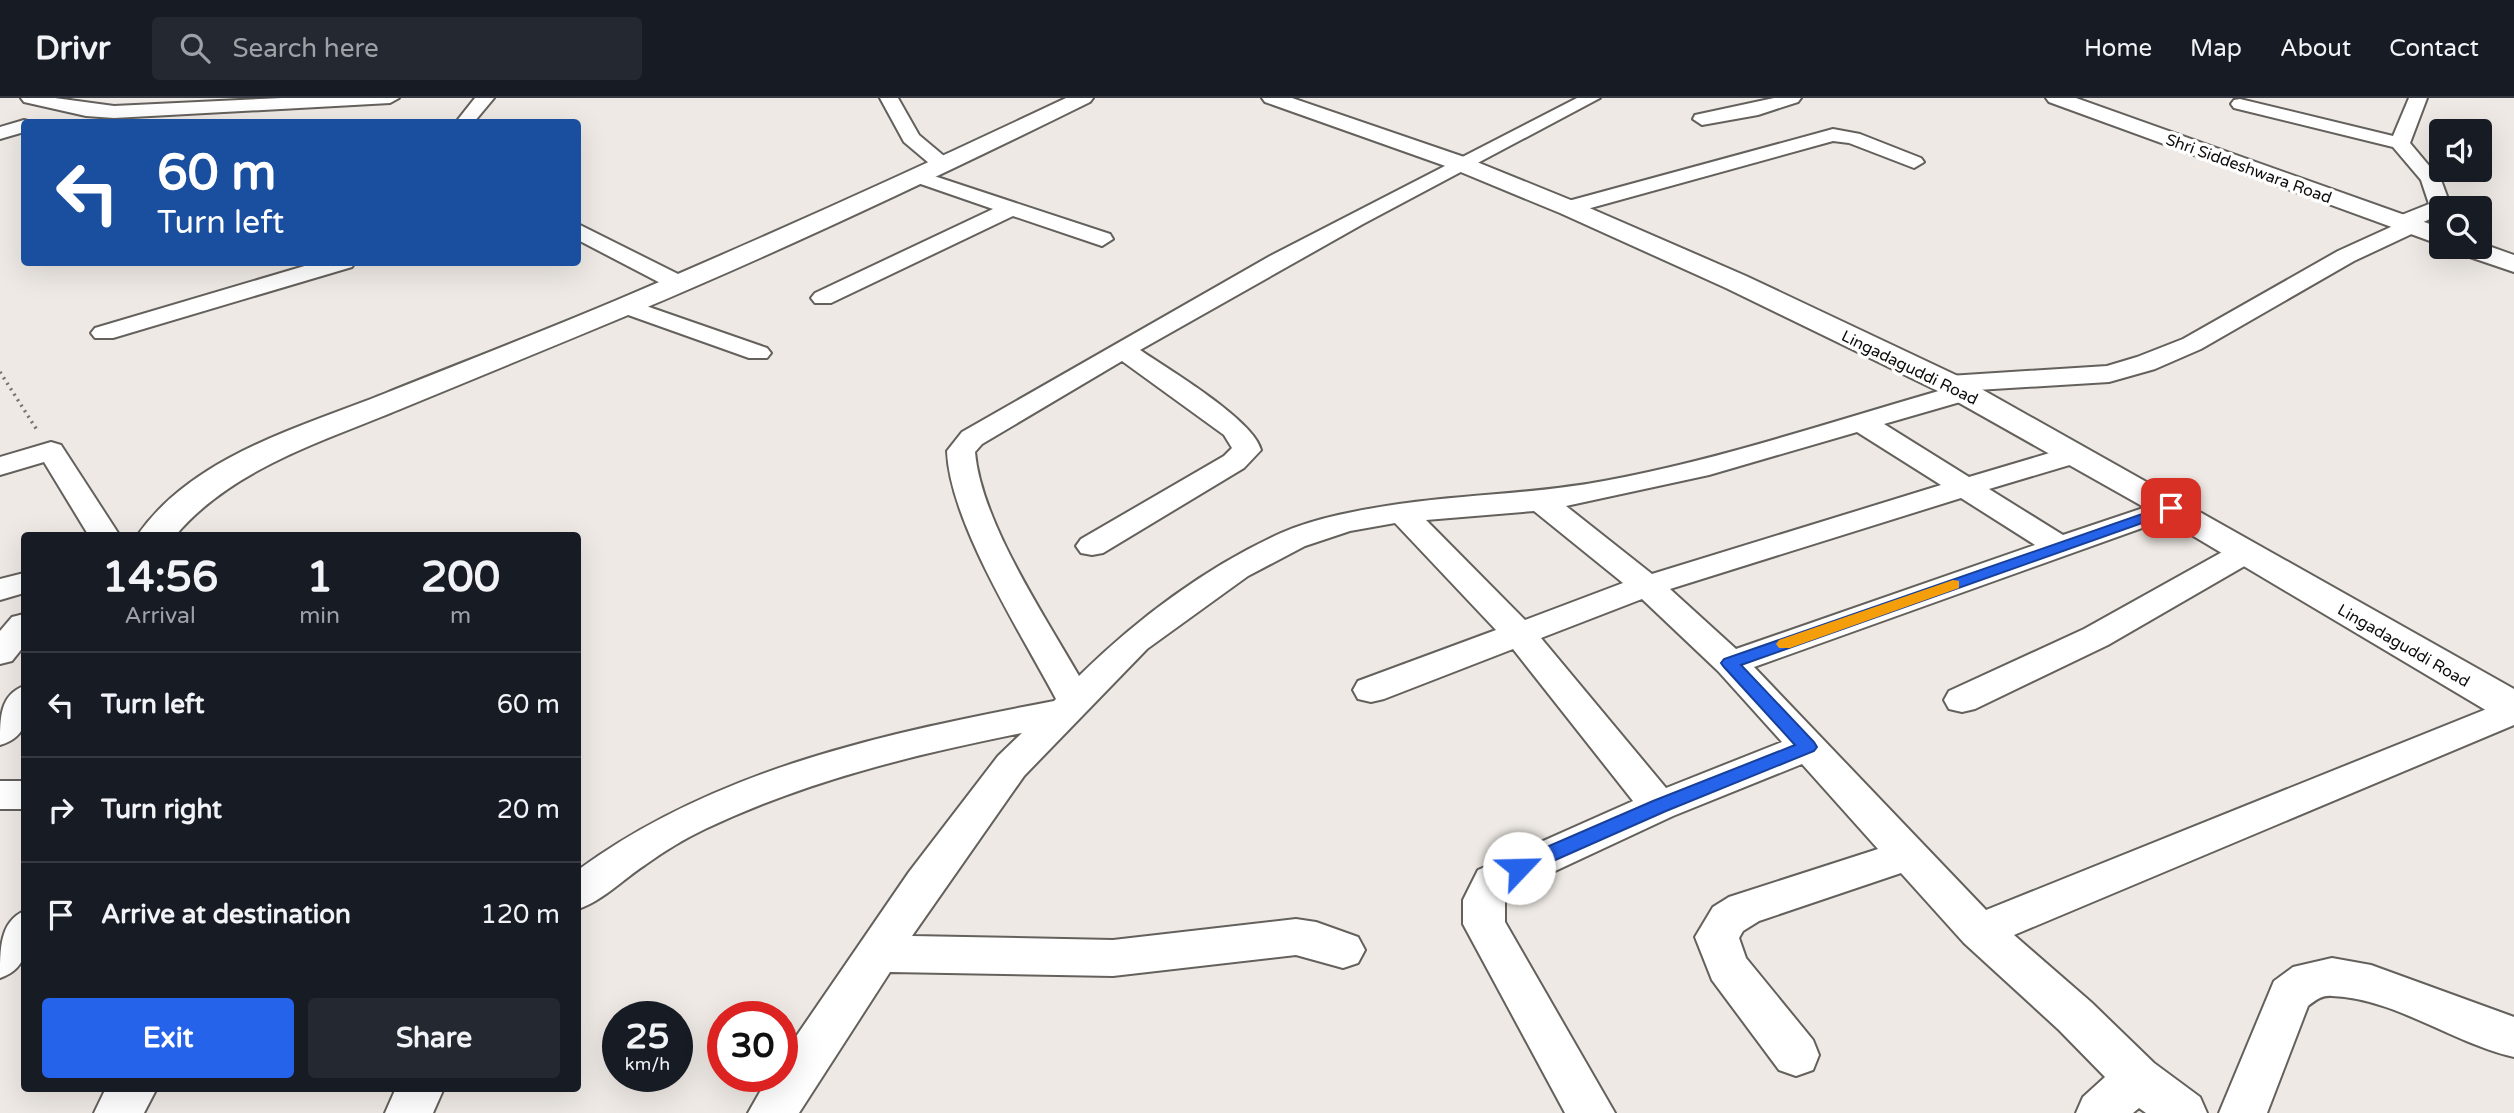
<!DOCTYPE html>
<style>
body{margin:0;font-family:"Varela Round",sans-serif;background:#242831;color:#f1f3f6;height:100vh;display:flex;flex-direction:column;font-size:26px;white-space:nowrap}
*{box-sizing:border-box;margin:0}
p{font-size:23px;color:#9ea1a6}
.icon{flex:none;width:38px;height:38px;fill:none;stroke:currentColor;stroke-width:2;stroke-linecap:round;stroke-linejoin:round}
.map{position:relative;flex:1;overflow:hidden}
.drawer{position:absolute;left:21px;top:434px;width:560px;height:560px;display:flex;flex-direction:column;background:#171b24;border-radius:7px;box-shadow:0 7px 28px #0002}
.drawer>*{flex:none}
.guide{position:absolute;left:21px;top:21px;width:560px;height:147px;border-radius:7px;box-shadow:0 7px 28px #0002;background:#1a4fa0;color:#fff;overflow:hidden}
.controls{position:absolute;left:2429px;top:21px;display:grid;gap:14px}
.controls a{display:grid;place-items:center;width:63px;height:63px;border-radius:7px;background:#171b24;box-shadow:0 7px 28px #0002;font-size:35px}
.speed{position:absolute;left:602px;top:903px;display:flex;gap:14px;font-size:35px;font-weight:700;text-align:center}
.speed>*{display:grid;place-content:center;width:91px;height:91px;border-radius:50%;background:#171b24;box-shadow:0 7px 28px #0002;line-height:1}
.speed small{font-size:18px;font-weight:400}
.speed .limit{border:10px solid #d22;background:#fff;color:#111}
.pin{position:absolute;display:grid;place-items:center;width:60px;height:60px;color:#fff;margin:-30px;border-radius:14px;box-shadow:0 4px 10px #0006}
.me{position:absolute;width:77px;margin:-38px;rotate:66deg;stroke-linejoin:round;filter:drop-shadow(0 0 5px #0008)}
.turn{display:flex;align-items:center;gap:24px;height:147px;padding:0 21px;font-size:32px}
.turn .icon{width:91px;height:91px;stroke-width:2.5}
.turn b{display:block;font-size:49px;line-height:60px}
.eta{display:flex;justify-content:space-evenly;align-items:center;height:119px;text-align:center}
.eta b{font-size:42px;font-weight:800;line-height:49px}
.primary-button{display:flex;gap:14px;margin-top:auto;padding:14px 21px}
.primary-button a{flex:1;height:80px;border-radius:7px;background:#2563eb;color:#fff;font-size:28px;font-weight:800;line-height:80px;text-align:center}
.primary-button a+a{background:#242831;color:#f1f3f6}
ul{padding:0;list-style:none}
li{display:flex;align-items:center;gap:21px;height:105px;padding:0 21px;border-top:2px solid #363941}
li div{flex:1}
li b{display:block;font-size:26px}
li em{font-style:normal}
header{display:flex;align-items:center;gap:42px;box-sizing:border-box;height:98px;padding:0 35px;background:#171b24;border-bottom:2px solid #363941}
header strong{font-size:33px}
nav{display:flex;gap:38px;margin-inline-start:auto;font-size:24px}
.search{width:490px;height:63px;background:#242831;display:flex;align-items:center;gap:18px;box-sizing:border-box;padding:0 24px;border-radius:7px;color:#9ea1a6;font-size:26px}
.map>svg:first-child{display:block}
</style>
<header>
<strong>Drivr</strong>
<div class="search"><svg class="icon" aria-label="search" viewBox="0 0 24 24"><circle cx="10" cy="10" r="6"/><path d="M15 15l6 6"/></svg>Search here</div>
<nav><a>Home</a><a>Map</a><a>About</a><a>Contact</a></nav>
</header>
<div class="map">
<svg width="2514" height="1015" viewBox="0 0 2514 1015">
<rect width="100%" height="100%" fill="#eee9e4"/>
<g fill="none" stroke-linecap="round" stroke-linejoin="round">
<g stroke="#64605c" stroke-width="4">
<g id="minor">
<path d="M 21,0 L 55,0 L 114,8 L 282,0 L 399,0 L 390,5 L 114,20 L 86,18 L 24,4 Z"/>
<path d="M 475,0 L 494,0 L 474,24 L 456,24 Z"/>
<path d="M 880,0 L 898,0 L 919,37 L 950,63 L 953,67 L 950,71 L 936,71 L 904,44 Z"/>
<path d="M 1577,0 L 1600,0 L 1363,126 L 1140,252 C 1168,271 1254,322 1261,352 L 1244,370 L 1103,455 L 1092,457 L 1081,455 L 1076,448 L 1081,441 L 1224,358 L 1232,350 L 1224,337 L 1122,263 L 982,346 L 975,354 C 981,423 1044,517 1079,578 C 1137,521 1206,469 1281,435 C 1318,419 1360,412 1399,406 C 1467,396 1536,396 1604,383 C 1719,362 1830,324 1942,292 L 1936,286 L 1940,280 L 1949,278 L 2107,268 L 2137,259 L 2183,241 L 2338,153 L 2393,128 L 2394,120 L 2429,106 L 2421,82 L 2393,49 L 2234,10 L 2231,6 L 2234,2 L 2240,1 L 2393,38 L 2409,0 L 2427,0 L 2410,45 L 2441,82 L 2451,109 L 2441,110 L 2441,116 L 2419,126 L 2418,133 L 2354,163 L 2201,251 L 2155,271 L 2109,284 L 1977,292 L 1974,300 L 1884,326 L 1969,379 L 2073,348 L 2083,351 L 2087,357 L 2083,363 L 1989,391 L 2063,437 L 2170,401 L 2181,404 L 2185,410 L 2181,416 L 1754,569 L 1986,812 L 2514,600 L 2514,627 L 2014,837 L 2091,904 L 2154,965 L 2200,999 L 2207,1015 L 2146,1015 L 2139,1010 L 2133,1015 L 2076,1015 L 2083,999 L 2105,979 L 2059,932 L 1964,845 L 1901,775 L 1759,823 L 1743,833 L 1739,840 L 1746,860 L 1813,942 L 1819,957 L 1813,972 L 1796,978 L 1779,972 L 1712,882 L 1695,839 L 1713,809 L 1729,799 L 1878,751 L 1802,666 L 1673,718 L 1508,795 L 1505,802 L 1505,824 L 1615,1015 L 1565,1015 L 1463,826 L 1463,802 L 1478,772 L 1633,703 L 1513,551 L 1384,601 L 1371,604 L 1358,601 L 1353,592 L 1358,583 L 1496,532 L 1395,425 L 1350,433 L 1305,448 L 1248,478 L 1147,551 L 1024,678 L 912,838 L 1113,842 L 1296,821 L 1316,824 L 1358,839 L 1365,852 L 1358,865 L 1343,870 L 1296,857 L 1113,878 L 890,874 L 799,1015 L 748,1015 L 769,978 L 782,978 L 782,959 L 909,774 L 998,658 L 1022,635 C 912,657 806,683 705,731 C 684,741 663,754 645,767 C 622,782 604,802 578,811 L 578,772 C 718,670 886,635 1054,603 L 1056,601 C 1021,535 950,425 947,353 L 962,334 L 1270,158 ZM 1857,334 L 1941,387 L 1652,476 L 1566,408 L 1709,377 ZM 1961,400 L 2035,447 L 1736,551 L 1670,491 ZM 1534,413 L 1623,485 L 1525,522 L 1426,422 ZM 1642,501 L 1718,573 L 1782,644 L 1666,690 L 1541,540 Z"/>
<path d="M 1774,0 L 1801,0 L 1798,4 L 1758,17 L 1702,27 L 1693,21 L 1695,17 Z"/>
<path d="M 24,22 L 31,24 L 24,24 L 24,34 L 0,41 L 0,29 Z"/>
<path d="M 1833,31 L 1860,36 L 1921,60 L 1924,64 L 1914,70 L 1849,45 L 1833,43 L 1569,116 L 1558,110 L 1561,105 Z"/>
<path d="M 919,73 L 1110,136 L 1113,141 L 1102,148 L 1013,118 L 831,205 L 815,205 L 811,200 L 815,195 L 993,111 L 912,83 L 909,79 Z"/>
<path d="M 578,126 L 686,180 L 690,185 L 686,190 L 670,190 L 578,142 Z"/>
<path d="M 318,164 L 355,164 L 352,169 L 113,240 L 95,240 L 91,235 L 95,230 Z"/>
<path d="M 626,201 L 767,250 L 771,255 L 767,260 L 749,260 L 617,213 L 614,208 L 617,203 Z"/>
<path d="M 51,344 L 61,347 L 120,438 L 89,438 L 44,364 L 0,377 L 0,359 Z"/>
<path d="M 2244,445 L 2255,448 L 2260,455 L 2255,462 L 2108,547 L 1975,611 L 1962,614 L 1949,611 L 1944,602 L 1949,593 L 2084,531 L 2233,448 Z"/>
<path d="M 24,475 L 24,495 L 0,502 L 0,481 Z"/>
<path d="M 24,516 L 24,548 L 12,563 L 0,566 L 0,533 L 12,519 Z"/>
<rect x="0" y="683" width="24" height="28"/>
<path d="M 24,813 C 27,842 32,869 0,880 C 0,850 0,824 24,813 Z"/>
<path d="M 2332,860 L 2371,867 L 2514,919 L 2514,959 C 2455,946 2394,900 2332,898 C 2322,897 2316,902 2308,908 L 2267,1015 L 2219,1015 L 2274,883 L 2293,869 Z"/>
<path d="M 106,990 L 157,990 L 144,1015 L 94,1015 Z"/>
<path d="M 396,990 L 444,990 L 433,1015 L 385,1015 Z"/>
</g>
</g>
<g stroke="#64605c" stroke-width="4">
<g id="tertiary">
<path d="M 1066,0 L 1093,0 L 1090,4 C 940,78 788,150 633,215 C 557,247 480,278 403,310 C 324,343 232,370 175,438 L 137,438 C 192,358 301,329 386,295 C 463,264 541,234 617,202 C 768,138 918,70 1066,0 Z"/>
<path d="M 2046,0 L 2076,0 L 2441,130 L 2441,147 L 2049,4 Z"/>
<path d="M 2480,145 L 2514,157 L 2514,174 L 2458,155 L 2454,149 L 2480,149 Z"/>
<path d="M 24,588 C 27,615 31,638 0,647 C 0,619 0,597 24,588 Z"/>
</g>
</g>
<g stroke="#64605c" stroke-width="4">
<path id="secondary" d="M 1262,0 L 1292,0 L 1467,60 L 1578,105 L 1746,178 L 1960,279 L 2514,591 L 2514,624 L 2499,620 L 2158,417 L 1938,293 L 1726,190 L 1560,115 L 1451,70 L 1265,4 Z"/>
</g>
<path stroke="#75726f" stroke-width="3.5" stroke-dasharray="2 4.5" stroke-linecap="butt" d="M 0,274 L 37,332"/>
<use href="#minor" fill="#fff" fill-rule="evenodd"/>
<use href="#tertiary" fill="#fff" fill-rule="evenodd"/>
<use href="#secondary" fill="#fff" fill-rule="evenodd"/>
</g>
<path fill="#2563eb" stroke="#184099" stroke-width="2" d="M 2171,406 L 2176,407 L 2176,413 L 1741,567 L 1814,644 L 1817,649 L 1814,653 L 1666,713 L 1526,775 L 1512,775 L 1509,770 L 1512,764 L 1653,703 L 1795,647 L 1724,569 L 1721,565 L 1724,561 Z"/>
<path fill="#f59e0b" d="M 1953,482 L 1959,483 L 1959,490 L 1790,550 L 1779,550 L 1776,546 L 1779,542 Z"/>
<g text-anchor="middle" stroke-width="7" stroke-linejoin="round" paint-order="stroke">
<g font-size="16" fill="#0e0c0b" stroke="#fff">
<text transform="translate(2249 70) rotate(20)" y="6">Shri Siddeshwara Road</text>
<text transform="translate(1910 269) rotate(26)" y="6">Lingadaguddi Road</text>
<text transform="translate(2404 547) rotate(30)" y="6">Lingadaguddi Road</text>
</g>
</g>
</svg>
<div class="controls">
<a><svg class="icon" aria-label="sound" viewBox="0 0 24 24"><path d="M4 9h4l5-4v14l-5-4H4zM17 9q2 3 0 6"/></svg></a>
<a><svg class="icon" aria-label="search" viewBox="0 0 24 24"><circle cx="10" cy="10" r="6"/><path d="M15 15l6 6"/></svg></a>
</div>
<div class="speed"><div>25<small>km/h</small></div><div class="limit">30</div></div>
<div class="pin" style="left:2171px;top:410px;background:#d93025"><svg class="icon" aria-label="arrive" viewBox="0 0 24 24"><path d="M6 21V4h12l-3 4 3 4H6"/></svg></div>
<svg class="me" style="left:1519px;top:770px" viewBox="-20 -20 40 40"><circle r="19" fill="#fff"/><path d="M0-13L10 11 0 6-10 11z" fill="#2563eb"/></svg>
<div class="guide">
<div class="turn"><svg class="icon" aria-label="left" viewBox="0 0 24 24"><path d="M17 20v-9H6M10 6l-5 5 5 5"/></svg><div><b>60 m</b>Turn left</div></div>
</div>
<section class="drawer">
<div class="eta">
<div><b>14:56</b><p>Arrival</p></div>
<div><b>1</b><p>min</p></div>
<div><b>200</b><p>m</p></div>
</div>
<ul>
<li><svg class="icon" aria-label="left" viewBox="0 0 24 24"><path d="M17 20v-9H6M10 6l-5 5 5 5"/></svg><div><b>Turn left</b></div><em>60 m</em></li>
<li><svg class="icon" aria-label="right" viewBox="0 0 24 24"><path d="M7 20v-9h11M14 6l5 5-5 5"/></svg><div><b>Turn right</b></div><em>20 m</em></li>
<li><svg class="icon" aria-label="arrive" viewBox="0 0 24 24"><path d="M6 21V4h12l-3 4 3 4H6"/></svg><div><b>Arrive at destination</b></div><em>120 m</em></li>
</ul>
<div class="primary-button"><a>Exit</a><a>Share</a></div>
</section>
</div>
